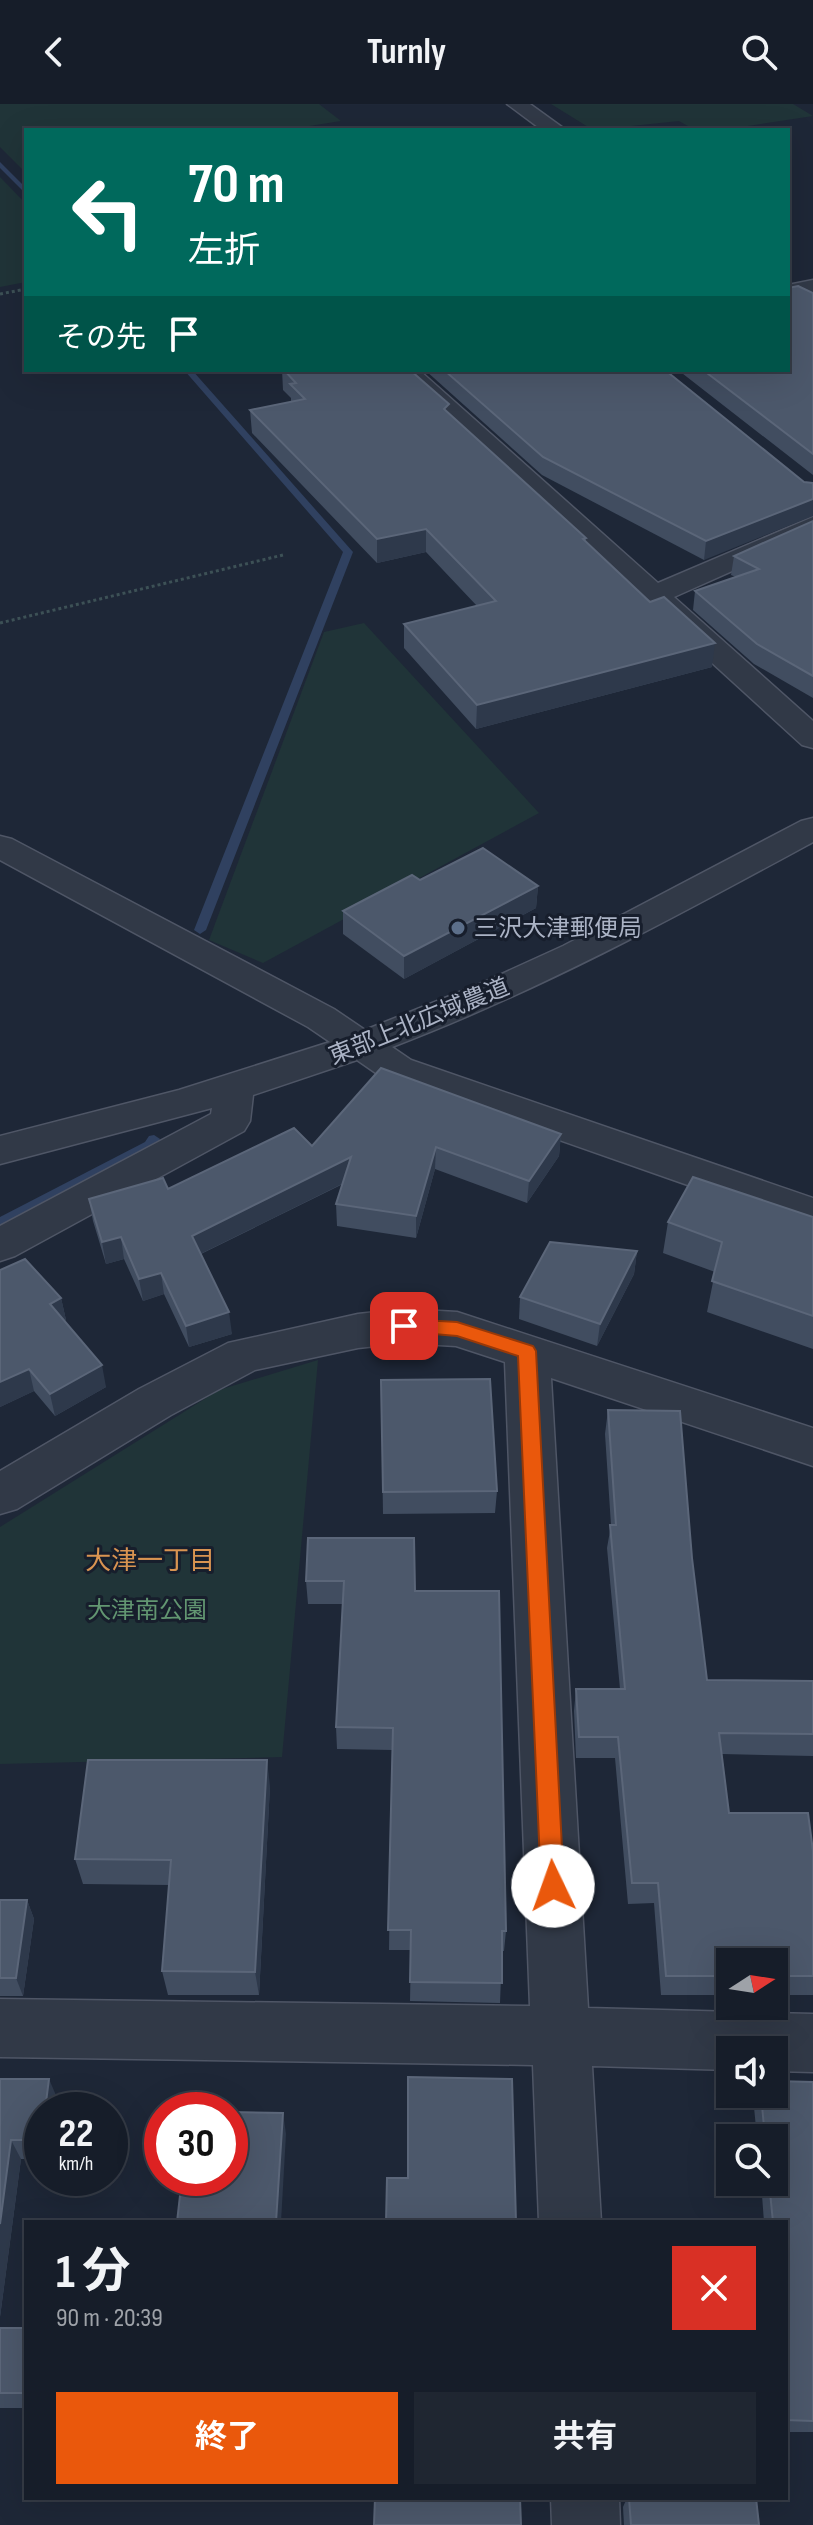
<!DOCTYPE html>
<html lang="ja">
<meta charset="utf-8">
<style>
body{margin:0;font-family:"Sofia Sans Condensed","Noto Sans JP",sans-serif;background:#1f2631;color:#f1f3f6;height:100vh;display:flex;flex-direction:column;font-size:30px;white-space:nowrap}
*{box-sizing:border-box;margin:0}
p{font-size:26px;color:#9ea2a8}
.icon{flex:none;width:44px;height:44px;fill:none;stroke:currentColor;stroke-width:2;stroke-linecap:round;stroke-linejoin:round}
.map{position:relative;flex:1;overflow:hidden}
.details{position:absolute;left:24px;top:2116px;width:764px;height:280px;display:flex;flex-direction:column;background:#161d29;border-radius:0px;box-shadow:0 8px 32px #0002,0 0 0 2px #353b46}
.details>*{flex:none}
.top-card{position:absolute;left:24px;top:24px;width:766px;height:244px;border-radius:0px;box-shadow:0 8px 32px #0002,0 0 0 2px #353b46;background:#00695c;color:#fff;overflow:hidden}
.needle{width:52px;rotate:78deg}
.fabs{position:absolute;left:716px;top:1844px;display:grid;gap:16px}
.fabs a{display:grid;place-items:center;width:72px;height:72px;border-radius:0px;background:#161d29;box-shadow:0 8px 32px #0002,0 0 0 2px #353b46;font-size:40px}
.speed{position:absolute;left:24px;top:1988px;display:flex;gap:16px;font-size:40px;font-weight:700;text-align:center}
.speed>*{display:grid;place-content:center;width:104px;height:104px;border-radius:50%;background:#161d29;box-shadow:0 8px 32px #0002,0 0 0 2px #353b46;line-height:1}
.speed small{font-size:20px;font-weight:400}
.speed .limit{border:12px solid #d22;background:#fff;color:#111}
.pin{position:absolute;display:grid;place-items:center;width:68px;height:68px;color:#fff;margin:-34px;border-radius:16px;box-shadow:0 4px 12px #0006}
.me{position:absolute;width:88px;margin:-44px;rotate:357deg;stroke-linejoin:round;filter:drop-shadow(0 0 6px #0008)}
.turn{display:flex;align-items:center;gap:28px;height:168px;padding:0 32px;font-size:36px}
.turn .icon{width:104px;height:104px;stroke-width:2.5}
.turn b{display:block;font-size:56px;line-height:68px}
.then{display:flex;align-items:center;height:76px;padding:0 32px;background:#0003;gap:16px;font-size:30px}
.round{display:grid;place-items:center;flex:none;width:84px;height:84px;border-radius:0px;background:#1f2631}
.summary{display:flex;align-items:center;justify-content:space-between;height:136px;padding:0 32px}
h1{font-size:48px;font-weight:700;line-height:60px}
.action{display:flex;gap:16px;margin-top:auto;padding:16px 32px}
.action a{flex:1;height:92px;border-radius:0px;background:#ea580c;color:#fff;font-size:32px;font-weight:700;line-height:92px;text-align:center}
.action a+a{background:#1f2631;color:#f1f3f6}
header{display:flex;justify-content:space-between;align-items:center;height:104px;padding:0 32px;background:#161d29;font-size:36px;font-weight:700}
.map>svg:first-child{display:block}
</style>
<header><svg class="icon" aria-label="back" viewBox="0 0 24 24"><path d="M15 5l-7 7 7 7"/></svg>Turnly<svg class="icon" aria-label="search" viewBox="0 0 24 24"><circle cx="10" cy="10" r="6"/><path d="M15 15l6 6"/></svg></header>
<div class="map">
<svg width="813" height="2421" viewBox="0 0 813 2421">
<rect width="100%" height="100%" fill="#1e2737"/>
<g fill="#203438">
<path d="M 0,0 L 319,0 L 341,17 L 284,26 L 26,26 L 25,68 L 0,43 Z"/>
<path d="M 551,0 L 793,0 L 813,12 L 722,26 L 695,26 L 679,17 L 593,26 Z"/>
<path d="M 0,73 L 26,100 L 26,178 L 0,183 Z"/>
<path d="M 364,519 L 539,709 L 263,859 L 209,836 L 324,528 Z"/>
<path d="M 318,1256 L 282,1653 L 0,1660 L 0,1423 L 219,1286 Z"/>
</g>
<g fill="none" stroke-linecap="round" stroke-linejoin="round">
<g fill="#304160" fill-rule="evenodd">
<path d="M 0,58 L 26,84 L 26,90 L 0,64 Z"/>
<path d="M 184,266 L 192,266 L 353,448 L 206,826 L 200,830 L 194,826 L 343,448 Z"/>
<path d="M 154,1031 L 160,1035 L 155,1044 L 0,1124 L 0,1113 L 145,1038 L 149,1032 Z"/>
</g>
<g stroke="#4f5666" stroke-width="3">
<g id="minor">
<path d="M 507,0 L 530,0 L 566,26 L 542,26 Z"/>
<path d="M 813,176 L 813,190 L 788,195 L 788,181 Z"/>
<path d="M 391,266 L 419,266 L 658,479 L 813,413 L 813,431 L 674,493 L 813,617 L 813,644 L 802,641 Z"/>
<path d="M 813,714 L 813,738 C 673,814 541,886 392,943 L 411,956 L 813,1094 L 813,1125 L 383,974 L 357,956 L 253,991 L 250,1017 L 244,1027 L 15,1152 L 0,1157 L 0,1122 L 211,1010 L 212,1004 L 0,1060 L 0,1032 L 179,986 L 330,938 L 308,923 L 0,756 L 0,732 L 12,735 L 334,905 L 365,926 L 482,879 L 563,842 L 801,717 Z"/>
<path d="M 404,1205 L 457,1208 L 813,1324 L 813,1362 L 551,1274 L 588,1904 L 813,1910 L 813,1968 L 774,1967 L 774,1946 L 730,1946 L 730,1966 L 592,1962 L 601,2118 L 539,2118 L 533,1961 L 0,1953 L 0,1895 L 530,1902 L 505,1258 L 456,1242 L 404,1239 L 358,1244 L 255,1266 L 171,1311 L 17,1405 L 0,1410 L 0,1367 L 139,1285 L 228,1239 L 358,1210 Z"/>
<path d="M 551,2394 L 619,2394 L 620,2421 L 552,2421 Z"/>
</g>
</g>
<g stroke="#3d5156" stroke-width="3" stroke-dasharray="3 3" stroke-linecap="butt">
<path d="M 0,190 L 26,185"/>
<path d="M 0,519 L 283,451"/>
</g>
<use href="#minor" fill="#313947" fill-rule="evenodd"/>
</g>
<g fill="#414d60">
<path d="M 813,189 L 813,371 L 678,266 L 788,266 Z"/>
<path d="M 282,266 L 410,266 L 449,310 L 586,434 L 586,437 L 712,563 L 476,625 L 404,544 L 404,520 L 477,502 L 426,448 L 377,459 L 252,329 L 250,306 L 291,298 L 291,294 L 283,286 Z"/>
<path d="M 425,266 L 665,266 L 804,378 L 704,456 L 542,371 Z"/>
<path d="M 813,417 L 813,594 L 754,560 L 693,506 L 695,487 L 736,473 L 731,471 L 734,452 Z"/>
<path d="M 420,776 L 538,782 L 536,804 L 404,875 L 343,830 L 343,807 Z"/>
<path d="M 561,1030 L 559,1052 L 527,1099 L 435,1065 L 416,1134 L 337,1122 L 336,1100 L 343,1080 L 201,1150 L 232,1230 L 189,1243 L 164,1190 L 143,1197 L 124,1155 L 106,1160 L 93,1117 L 89,1095 L 168,1085 L 312,1042 Z"/>
<path d="M 813,1113 L 813,1245 L 707,1208 L 715,1168 L 663,1149 L 668,1118 Z"/>
<path d="M 637,1147 L 634,1170 L 597,1242 L 519,1215 L 520,1193 Z"/>
<path d="M 0,1166 L 61,1194 L 66,1216 L 64,1217 L 106,1283 L 55,1312 L 34,1287 L 0,1303 Z"/>
<path d="M 381,1276 L 497,1387 L 495,1409 L 383,1410 Z"/>
<path d="M 608,1306 L 692,1454 L 707,1576 L 813,1577 L 813,1652 L 722,1650 L 729,1709 L 813,1747 L 813,1891 L 774,1891 L 774,1858 L 730,1858 L 730,1891 L 661,1891 L 654,1799 L 628,1800 L 615,1654 L 576,1654 L 574,1607 L 576,1585 L 620,1585 L 607,1444 L 611,1421 L 605,1330 Z"/>
<path d="M 308,1434 L 415,1487 L 506,1827 L 504,1847 L 502,1847 L 500,1899 L 410,1897 L 411,1846 L 389,1846 L 392,1646 L 337,1645 L 336,1623 L 343,1500 L 308,1500 L 306,1477 Z"/>
<path d="M 270,1682 L 259,1891 L 168,1891 L 162,1867 L 169,1781 L 83,1780 L 75,1755 Z"/>
<path d="M 0,1796 L 27,1796 L 34,1815 L 23,1892 L 0,1892 Z"/>
<path d="M 0,1975 L 58,1996 L 42,2006 L 42,2055 L 21,2055 L 0,2213 Z"/>
<path d="M 813,1978 L 813,2328 L 786,2328 L 786,2118 L 764,2118 L 761,2078 L 774,2078 L 774,2034 L 757,2034 L 753,1993 L 754,1990 L 774,1990 Z"/>
<rect x="0" y="2224" width="26" height="80"/>
<path d="M 627,2394 L 756,2394 L 759,2421 L 624,2421 L 623,2403 Z"/>
</g>
<g fill="#2e394b">
<path d="M 813,395 L 813,412 L 704,456 L 706,437 Z"/>
<path d="M 426,425 L 426,448 L 377,459 L 377,435 Z"/>
<path d="M 715,539 L 712,563 L 476,625 L 477,601 Z"/>
<path d="M 538,782 L 536,804 L 404,875 L 404,852 Z"/>
<path d="M 561,1030 L 559,1052 L 527,1099 L 529,1077 Z"/>
<path d="M 436,1043 L 435,1065 L 416,1134 L 416,1112 Z"/>
<path d="M 351,1053 L 352,1075 L 194,1153 L 192,1132 Z"/>
<path d="M 121,1133 L 124,1155 L 106,1160 L 102,1138 Z"/>
<path d="M 637,1147 L 634,1170 L 597,1242 L 600,1220 Z"/>
<path d="M 161,1169 L 164,1190 L 143,1197 L 139,1175 Z"/>
<path d="M 61,1194 L 66,1216 L 55,1223 L 50,1200 Z"/>
<path d="M 229,1208 L 232,1230 L 189,1243 L 186,1222 Z"/>
<path d="M 102,1261 L 106,1283 L 55,1312 L 50,1290 Z"/>
<path d="M 29,1265 L 34,1287 L 0,1303 L 0,1278 Z"/>
<path d="M 267,1656 L 270,1682 L 259,1891 L 255,1868 Z"/>
<path d="M 27,1796 L 34,1815 L 23,1892 L 16,1874 Z"/>
<path d="M 49,1975 L 58,1996 L 56,2006 L 45,2006 Z"/>
<path d="M 283,2009 L 286,2030 L 281,2118 L 276,2118 Z"/>
<path d="M 11,2036 L 21,2055 L 0,2213 L 0,2120 Z"/>
</g>
<g fill="#4c586b" stroke="#5b6679" stroke-width="2">
<path d="M 798,182 L 813,189 L 813,350 L 703,266 L 788,266 L 788,184 Z"/>
<path d="M 284,266 L 410,266 L 449,300 L 444,305 L 586,434 L 583,435 L 650,498 L 664,493 L 715,539 L 477,601 L 404,520 L 496,497 L 426,425 L 377,435 L 250,306 L 305,295 L 290,280 L 296,279 Z"/>
<path d="M 444,266 L 665,266 L 804,378 L 813,379 L 813,395 L 706,437 L 543,353 Z"/>
<path d="M 813,417 L 813,572 L 757,540 L 695,487 L 759,465 L 734,452 Z"/>
<path d="M 483,744 L 538,782 L 404,852 L 343,807 L 412,771 L 420,776 Z"/>
<path d="M 381,964 L 561,1030 L 529,1077 L 436,1043 L 416,1112 L 336,1100 L 351,1053 L 192,1132 L 229,1208 L 186,1222 L 161,1169 L 139,1175 L 121,1133 L 102,1138 L 89,1095 L 163,1074 L 168,1085 L 294,1024 L 312,1042 Z"/>
<path d="M 693,1073 L 813,1113 L 813,1212 L 712,1177 L 722,1138 L 668,1118 Z"/>
<path d="M 550,1138 L 637,1147 L 600,1220 L 520,1193 Z"/>
<path d="M 25,1155 L 61,1194 L 50,1200 L 102,1261 L 50,1290 L 29,1265 L 0,1278 L 0,1166 Z"/>
<path d="M 490,1275 L 497,1387 L 383,1388 L 381,1276 Z"/>
<path d="M 608,1306 L 680,1307 L 692,1454 L 707,1576 L 813,1577 L 813,1630 L 719,1629 L 729,1709 L 808,1709 L 813,1747 L 813,1872 L 774,1872 L 774,1858 L 730,1858 L 730,1872 L 666,1872 L 658,1779 L 632,1779 L 618,1633 L 579,1633 L 576,1585 L 625,1585 L 610,1421 L 616,1421 Z"/>
<path d="M 308,1434 L 414,1434 L 415,1487 L 499,1487 L 506,1827 L 502,1827 L 502,1879 L 410,1878 L 411,1826 L 388,1826 L 393,1624 L 336,1623 L 344,1477 L 306,1477 Z"/>
<path d="M 88,1656 L 267,1656 L 255,1868 L 162,1867 L 171,1756 L 75,1755 Z"/>
<path d="M 0,1796 L 27,1796 L 16,1874 L 0,1874 Z"/>
<path d="M 408,1973 L 512,1975 L 516,2118 L 386,2118 L 387,2074 L 408,2074 Z"/>
<path d="M 0,1975 L 49,1975 L 45,2006 L 42,2006 L 41,2036 L 11,2036 L 0,2120 Z"/>
<path d="M 774,1977 L 813,1978 L 813,2317 L 786,2316 L 786,2118 L 773,2118 L 769,2078 L 774,2078 L 774,2034 L 765,2034 L 761,1990 L 774,1990 Z"/>
<path d="M 230,2008 L 283,2009 L 276,2118 L 177,2118 L 182,2074 L 230,2074 Z"/>
<rect x="0" y="2224" width="26" height="65"/>
<path d="M 375,2394 L 520,2394 L 521,2421 L 374,2421 Z"/>
<path d="M 629,2394 L 756,2394 L 759,2421 L 631,2421 Z"/>
</g>
<path fill="#ea580c" stroke="#983908" stroke-width="2" d="M 404,1215 L 457,1218 L 533,1242 L 536,1247 L 564,1782 L 561,1789 L 553,1793 L 545,1789 L 541,1782 L 518,1252 L 457,1232 L 398,1227 L 395,1222 Z"/>
<circle fill="#5c6f8a" stroke="#171e2c" stroke-width="3" cx="458" cy="824" r="8"/>
<g text-anchor="middle" stroke-width="6" stroke-linejoin="round" paint-order="stroke">
<g font-size="24" fill="#abb3c5" stroke="#171e2c" text-anchor="start">
<text x="474" y="832">三沢大津郵便局</text>
</g>
<g font-size="24" fill="#abb3c5" stroke="#171e2c">
<text transform="translate(419 917) rotate(-22)" y="8">東部上北広域農道</text>
</g>
<g font-size="24" fill="#629671" stroke="#171e2c">
<text x="147" y="1514">大津南公園</text>
</g>
<g font-size="26" fill="#d99451" stroke="#171e2c">
<text x="150" y="1465">大津一丁目</text>
</g>
</g>
</svg>
<div class="fabs">
<a><svg class="needle" viewBox="-14 -14 28 28"><path d="M0-13l5 13h-10z" fill="#e53935"/><path d="M0 13l5-13h-10z" fill="#9ea2a8"/></svg></a>
<a><svg class="icon" aria-label="sound" viewBox="0 0 24 24"><path d="M4 9h4l5-4v14l-5-4H4zM17 9q2 3 0 6"/></svg></a>
<a><svg class="icon" aria-label="search" viewBox="0 0 24 24"><circle cx="10" cy="10" r="6"/><path d="M15 15l6 6"/></svg></a>
</div>
<div class="speed"><div>22<small>km/h</small></div><div class="limit">30</div></div>
<div class="pin" style="left:404px;top:1222px;background:#d93025"><svg class="icon" aria-label="arrive" viewBox="0 0 24 24"><path d="M6 21V4h12l-3 4 3 4H6"/></svg></div>
<svg class="me" style="left:553px;top:1782px" viewBox="-20 -20 40 40"><circle r="19" fill="#fff"/><path d="M0-13L10 11 0 6-10 11z" fill="#ea580c"/></svg>
<div class="top-card">
<div class="turn"><svg class="icon" aria-label="left" viewBox="0 0 24 24"><path d="M17 20v-9H6M10 6l-5 5 5 5"/></svg><div><b>70 m</b>左折</div></div>
<div class="then">その先<svg class="icon" aria-label="arrive" viewBox="0 0 24 24"><path d="M6 21V4h12l-3 4 3 4H6"/></svg></div>
</div>
<section class="details">
<div class="summary"><div><h1>1 分</h1><p>90 m · 20:39</p></div><a class="round" style="background:#d93025;color:#fff"><svg class="icon" aria-label="close" viewBox="0 0 24 24"><path d="M6 6l12 12M18 6L6 18"/></svg></a></div>
<div class="action"><a>終了</a><a>共有</a></div>
</section>
</div>
